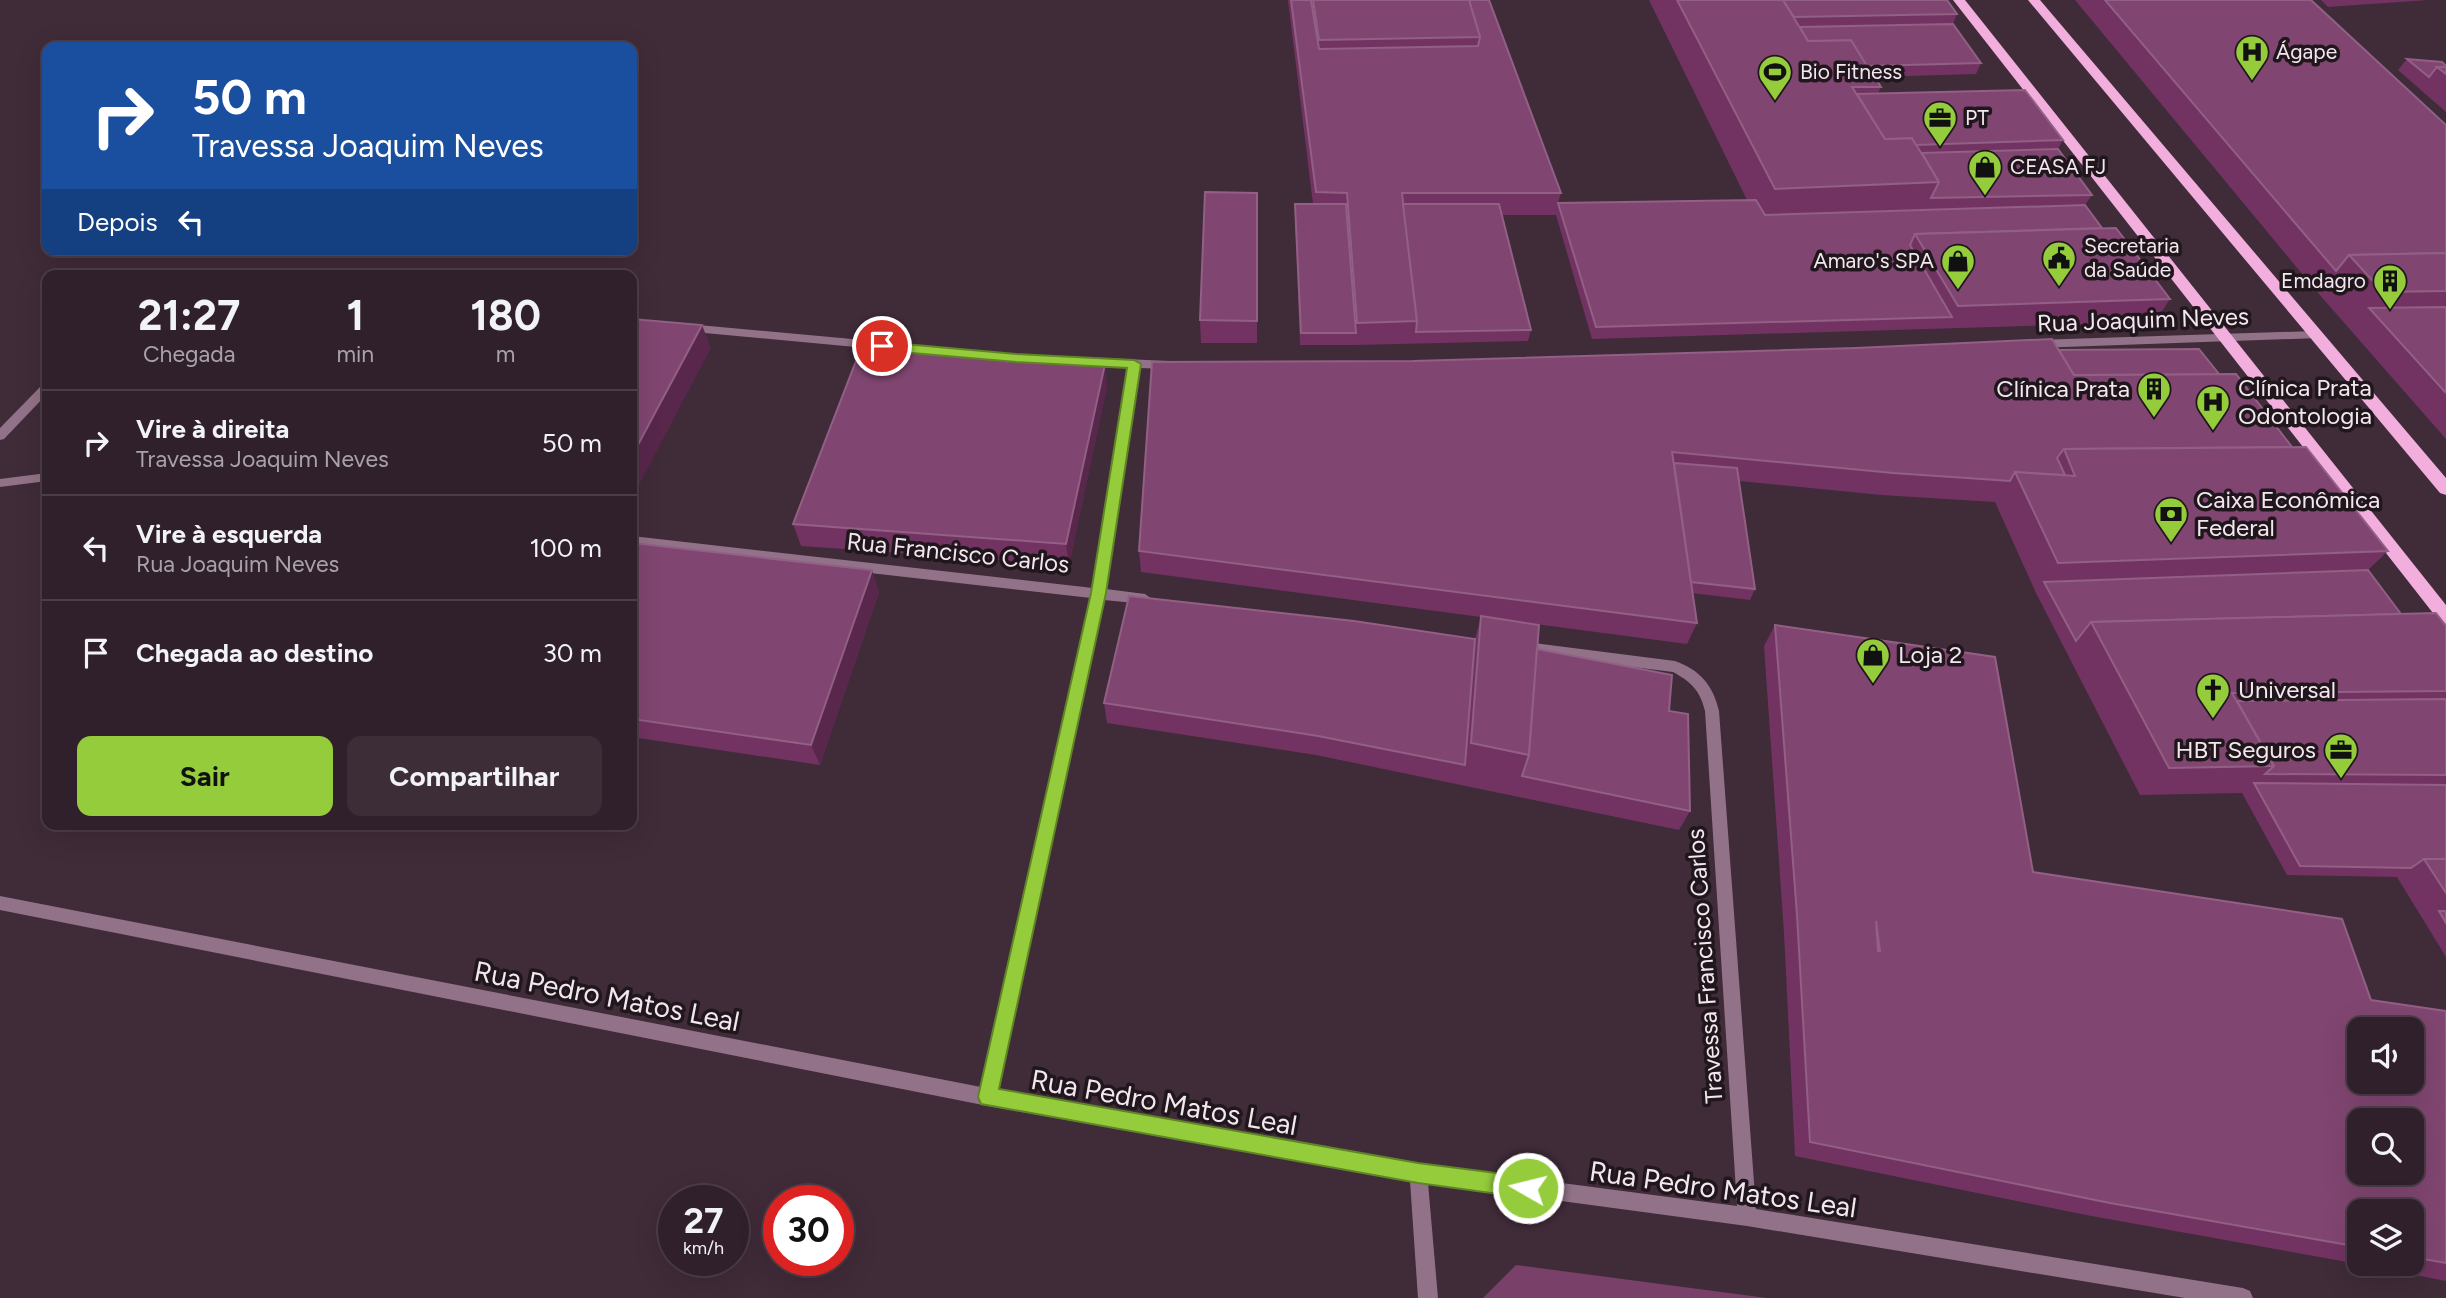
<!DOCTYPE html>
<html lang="pt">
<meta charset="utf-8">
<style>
body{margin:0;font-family:Figtree,sans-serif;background:#3c2d37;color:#f1f3f6;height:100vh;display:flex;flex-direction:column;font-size:26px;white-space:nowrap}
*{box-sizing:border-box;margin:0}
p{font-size:23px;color:#a8a3a9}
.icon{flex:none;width:38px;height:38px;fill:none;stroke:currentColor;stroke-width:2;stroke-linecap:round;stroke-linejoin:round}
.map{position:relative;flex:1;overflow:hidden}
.details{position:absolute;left:42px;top:270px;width:595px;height:560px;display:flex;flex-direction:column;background:#30202b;border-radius:14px;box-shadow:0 7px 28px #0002,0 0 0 2px #4b3e47}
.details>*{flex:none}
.hud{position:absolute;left:42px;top:42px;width:595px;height:214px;border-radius:14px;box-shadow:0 7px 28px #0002,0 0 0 2px #4b3e47;background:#1a4fa0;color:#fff;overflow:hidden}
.controls{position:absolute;left:2347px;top:1017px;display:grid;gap:14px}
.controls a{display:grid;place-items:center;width:77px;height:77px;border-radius:14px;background:#30202b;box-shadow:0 7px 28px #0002,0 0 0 2px #4b3e47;font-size:35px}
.speed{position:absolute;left:658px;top:1185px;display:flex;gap:14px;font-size:35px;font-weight:700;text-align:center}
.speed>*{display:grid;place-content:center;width:91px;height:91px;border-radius:50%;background:#30202b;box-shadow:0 7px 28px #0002,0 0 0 2px #4b3e47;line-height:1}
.speed small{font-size:18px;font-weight:400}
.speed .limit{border:10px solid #d22;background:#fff;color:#111}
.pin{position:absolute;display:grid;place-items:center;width:60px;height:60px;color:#fff;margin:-30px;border:4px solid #fff;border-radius:50%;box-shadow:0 2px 7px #0007}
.me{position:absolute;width:77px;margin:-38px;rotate:278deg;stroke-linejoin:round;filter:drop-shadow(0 0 5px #0008)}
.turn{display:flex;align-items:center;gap:24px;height:147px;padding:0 35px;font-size:32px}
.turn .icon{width:91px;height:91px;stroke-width:2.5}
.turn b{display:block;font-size:49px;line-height:60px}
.then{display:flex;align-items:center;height:66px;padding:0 35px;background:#0003;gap:14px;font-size:26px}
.eta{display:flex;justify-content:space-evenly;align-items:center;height:119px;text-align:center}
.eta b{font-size:42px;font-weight:700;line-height:49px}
.button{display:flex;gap:14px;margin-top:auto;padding:14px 35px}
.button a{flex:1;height:80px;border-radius:14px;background:#94cc3b;color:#111;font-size:28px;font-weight:700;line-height:80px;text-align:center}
.button a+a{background:#3c2d37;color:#f1f3f6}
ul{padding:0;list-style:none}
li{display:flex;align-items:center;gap:21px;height:105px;padding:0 35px;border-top:2px solid #4b3e47}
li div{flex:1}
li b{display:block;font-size:26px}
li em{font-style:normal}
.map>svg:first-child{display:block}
</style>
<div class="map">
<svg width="2446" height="1298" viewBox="0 0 2446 1298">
<rect width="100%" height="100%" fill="#402b39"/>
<path fill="#794169" d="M 1516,1265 L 1767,1298 L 1483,1298 Z"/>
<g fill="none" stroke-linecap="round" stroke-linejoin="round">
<g fill="#927288" fill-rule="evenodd">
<path d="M 687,324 L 1016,354 L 1169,361 L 1175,365 L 1169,369 L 1139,368 L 1106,589 L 1145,594 L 1152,599 L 1145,604 L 1104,600 L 998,1090 L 1418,1164 L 1737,1206 L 1705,711 C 1700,690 1691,682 1673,672 L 1519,653 L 1514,651 L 1512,647 L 1514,643 L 1519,641 L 1675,661 C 1700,670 1713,685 1719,711 L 1756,1209 L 2243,1288 L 2250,1291 L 2253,1298 L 2185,1298 L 1747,1226 L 1428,1183 L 1438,1298 L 1418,1298 L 1410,1181 L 988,1106 L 0,910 L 0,896 L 981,1087 L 1091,598 L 632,546 L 632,536 L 1093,588 L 1128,367 L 1016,362 L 683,331 L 681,328 Z"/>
<path d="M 2315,331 L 2321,335 L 2319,338 L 2036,348 L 2030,344 L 2036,340 Z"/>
<path d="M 47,383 L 47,394 L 4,439 L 0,440 L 0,428 L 43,384 Z"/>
<path d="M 47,473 L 47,481 L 0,487 L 0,479 Z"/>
</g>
<g fill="#f2afdd" fill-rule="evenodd">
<path d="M 1953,0 L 1965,0 L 2446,605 L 2446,624 L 2440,622 Z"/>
<path d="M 2028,0 L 2040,0 L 2446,478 L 2446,495 L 2440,493 Z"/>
</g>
</g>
<g fill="#723362" fill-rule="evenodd">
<path d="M 1288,0 L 1489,0 L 1561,193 L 1558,203 L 1747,200 L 1649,0 L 1947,0 L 1957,14 L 1953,24 L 1981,63 L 1976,74 L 1874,77 L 1881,87 L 1878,93 L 2063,140 L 2058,149 L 2092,195 L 2085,205 L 2102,228 L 2170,299 L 2155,322 L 1592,339 L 1556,215 L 1501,215 L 1531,330 L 1528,341 L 1355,345 L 1300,345 L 1295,216 L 1295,204 L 1313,204 Z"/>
<path d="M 2075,0 L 2311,0 L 2446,125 L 2446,439 L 2318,293 Z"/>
<path d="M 2321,0 L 2428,0 L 2328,7 Z"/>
<path d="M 2407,59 L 2446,66 L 2446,112 L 2398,70 Z"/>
<path d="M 1200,320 L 1257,321 L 1257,343 L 1201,343 Z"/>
<path d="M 2059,350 L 2219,374 L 2292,447 L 2388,551 L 2368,570 L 2401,614 L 2446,626 L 2446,957 L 2397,877 L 2287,875 L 2242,793 L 2140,795 L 2036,593 L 1995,502 L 1881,495 L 1739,481 L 1755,589 L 1750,600 L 1692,593 L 1697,623 L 1687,644 L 1513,621 L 1537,649 L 1669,711 L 1690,811 L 1679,830 L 1316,755 L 1107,723 L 1104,703 L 1475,639 L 1481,617 L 1141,572 L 1139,551 L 1413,361 Z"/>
<path d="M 1107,386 L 1069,565 L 801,546 L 793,524 Z"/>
<path d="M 632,543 L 879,592 L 820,765 L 632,737 Z"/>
<path d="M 1775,625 L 2033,872 L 2371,1000 L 2446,1011 L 2446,1281 L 2375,1267 L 2086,1215 L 1795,1156 L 1784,933 L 1764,646 ZM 2359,1211 L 2412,1211 L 2412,1264 L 2359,1264 Z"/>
</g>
<g fill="#58274b">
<path d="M 702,325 L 711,348 L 632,498 L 632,456 Z"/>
<path d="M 1105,364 L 1107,386 L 1069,565 L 1066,544 Z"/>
<path d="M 872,570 L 879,592 L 820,765 L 811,745 Z"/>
</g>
<g fill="#804671" stroke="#925f85" stroke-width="2" fill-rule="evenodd">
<path d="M 1291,0 L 1311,0 L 1319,49 L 1478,46 L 1480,37 L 1469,0 L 1489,0 L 1561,193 L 1402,193 L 1417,321 L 1357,323 L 1347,193 L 1316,192 Z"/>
<path d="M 1313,0 L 1469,0 L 1480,37 L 1319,40 Z"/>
<path d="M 1677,0 L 1783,0 L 1808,41 L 1851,40 L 1881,87 L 1852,87 L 1885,139 L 1912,138 L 1939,182 L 1775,189 Z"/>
<path d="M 1783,0 L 1947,0 L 1957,14 L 1794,17 Z"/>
<path d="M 2105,0 L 2311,0 L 2446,125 L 2446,253 L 2349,255 L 2336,271 Z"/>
<path d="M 1953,24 L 1981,63 L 1867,66 L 1851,40 L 1808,41 L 1800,27 Z"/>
<path d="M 2407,59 L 2442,62 L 2446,66 L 2446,67 L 2437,67 L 2429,77 Z"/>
<path d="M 2437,67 L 2446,67 L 2446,74 Z"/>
<path d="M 2025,90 L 2063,140 L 1916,145 L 1912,138 L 1885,139 L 1857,94 Z"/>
<path d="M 2058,149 L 2092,195 L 1931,198 L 1939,182 L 1922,153 Z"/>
<path d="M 1205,192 L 1257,193 L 1257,321 L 1200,320 Z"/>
<path d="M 1756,200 L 1765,215 L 2085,205 L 2102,228 L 1915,234 L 1910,245 L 1952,317 L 1596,327 L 1558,203 Z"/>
<path d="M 1295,204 L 1346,204 L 1356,333 L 1301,333 Z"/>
<path d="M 1403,204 L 1499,204 L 1531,330 L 1416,332 L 1417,321 Z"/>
<path d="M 2116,228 L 2170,299 L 1958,306 L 1915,234 Z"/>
<path d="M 2446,253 L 2446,291 L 2383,292 L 2349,255 Z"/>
<path d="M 2446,307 L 2446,393 L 2369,308 Z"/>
<path d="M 632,319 L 702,325 L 632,456 Z"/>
<path d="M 2052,339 L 2074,375 L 2236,374 L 2292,447 L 2064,449 L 2057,458 L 2065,475 L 2015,472 L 2010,481 L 1893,473 L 1672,452 L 1697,623 L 1139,551 L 1152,362 L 1413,361 L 1856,348 Z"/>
<path d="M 861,348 L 1105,364 L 1066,544 L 793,524 Z"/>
<path d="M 2199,349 L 2219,374 L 2074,375 L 2059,350 Z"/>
<path d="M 2306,447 L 2388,551 L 2058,563 L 2015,472 L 2075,476 L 2064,449 Z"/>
<path d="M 1674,463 L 1737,468 L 1755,589 L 1691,582 Z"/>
<path d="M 632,543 L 872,570 L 811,745 L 632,719 Z"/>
<path d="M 2368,570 L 2401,614 L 2091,622 L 2076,641 L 2044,582 Z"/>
<path d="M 1129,596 L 1354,621 L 1475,639 L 1465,765 L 1318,736 L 1104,703 Z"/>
<path d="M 2436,613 L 2446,626 L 2446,691 L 2232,693 L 2274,766 L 2169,768 L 2091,622 Z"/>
<path d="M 1481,616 L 1539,625 L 1529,755 L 1471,743 Z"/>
<path d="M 1775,625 L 1995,657 L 2033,872 L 2342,919 L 2371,1000 L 2446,1011 L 2446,1263 L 2412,1257 L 2412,1211 L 2359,1211 L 2359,1247 L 2110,1203 L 1810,1142 L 1797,915 ZM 1876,921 L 1880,951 L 1878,951 ZM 2359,1029 L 2412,1029 L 2412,1082 L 2359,1082 ZM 2359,1120 L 2412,1120 L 2412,1172 L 2359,1172 Z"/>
<path d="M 1537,649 L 1672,675 L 1669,711 L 1688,714 L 1690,811 L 1522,776 L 1529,755 Z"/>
<path d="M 2446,699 L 2446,775 L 2265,774 L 2274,766 L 2237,701 Z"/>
<path d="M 2254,783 L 2446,785 L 2446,859 L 2424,859 L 2411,868 L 2300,866 Z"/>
<path d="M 2424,859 L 2446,859 L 2446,893 Z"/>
<path d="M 2439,911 L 2446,911 L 2446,923 Z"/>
</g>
<path fill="#94cc3b" stroke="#608526" stroke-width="2" d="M 882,342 L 1016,354 L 1134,360 L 1141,364 L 1106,593 L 999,1089 L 1418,1163 L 1528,1177 L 1535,1180 L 1538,1188 L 1535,1195 L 1528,1198 L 1418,1183 L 981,1104 L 978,1097 L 1091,593 L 1127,368 L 1016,362 L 877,350 L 877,343 Z"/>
<defs>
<g id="hospital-pin" transform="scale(1.75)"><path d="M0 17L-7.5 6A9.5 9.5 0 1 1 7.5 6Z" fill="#94cc3b" stroke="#20171d"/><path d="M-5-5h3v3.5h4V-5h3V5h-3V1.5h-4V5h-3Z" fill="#111"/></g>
<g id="stadium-pin" transform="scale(1.75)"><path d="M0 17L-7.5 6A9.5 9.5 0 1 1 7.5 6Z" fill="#94cc3b" stroke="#20171d"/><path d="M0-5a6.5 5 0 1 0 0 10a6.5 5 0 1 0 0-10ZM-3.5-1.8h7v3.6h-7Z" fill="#111"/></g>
<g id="office-pin" transform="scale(1.75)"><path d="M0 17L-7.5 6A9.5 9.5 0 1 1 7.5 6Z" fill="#94cc3b" stroke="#20171d"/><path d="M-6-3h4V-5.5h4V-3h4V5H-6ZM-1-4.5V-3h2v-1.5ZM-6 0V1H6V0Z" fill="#111"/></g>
<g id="shop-pin" transform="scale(1.75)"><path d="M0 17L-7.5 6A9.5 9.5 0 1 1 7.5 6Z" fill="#94cc3b" stroke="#20171d"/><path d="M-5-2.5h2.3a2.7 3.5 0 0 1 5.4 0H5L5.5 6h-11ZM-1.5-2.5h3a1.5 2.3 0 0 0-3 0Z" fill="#111"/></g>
<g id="civic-pin" transform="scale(1.75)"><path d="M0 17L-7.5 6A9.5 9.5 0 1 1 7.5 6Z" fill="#94cc3b" stroke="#20171d"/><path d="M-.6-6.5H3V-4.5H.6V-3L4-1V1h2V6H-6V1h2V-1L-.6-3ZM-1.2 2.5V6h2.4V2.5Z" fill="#111"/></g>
<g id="building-pin" transform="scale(1.75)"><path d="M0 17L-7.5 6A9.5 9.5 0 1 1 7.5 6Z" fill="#94cc3b" stroke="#20171d"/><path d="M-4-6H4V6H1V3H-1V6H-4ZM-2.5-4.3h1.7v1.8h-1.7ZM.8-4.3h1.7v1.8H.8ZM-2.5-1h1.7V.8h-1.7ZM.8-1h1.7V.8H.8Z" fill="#111"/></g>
<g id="bank-pin" transform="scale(1.75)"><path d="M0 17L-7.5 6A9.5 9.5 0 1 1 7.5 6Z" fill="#94cc3b" stroke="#20171d"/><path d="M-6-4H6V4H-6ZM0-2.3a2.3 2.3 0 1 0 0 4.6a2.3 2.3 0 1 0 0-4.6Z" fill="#111"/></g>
<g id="church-pin" transform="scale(1.75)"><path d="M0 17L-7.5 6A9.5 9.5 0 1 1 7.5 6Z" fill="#94cc3b" stroke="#20171d"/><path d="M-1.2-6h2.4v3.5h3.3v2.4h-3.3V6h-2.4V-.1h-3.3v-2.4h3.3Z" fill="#111"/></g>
</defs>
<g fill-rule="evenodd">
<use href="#hospital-pin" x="2252" y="52"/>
<use href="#stadium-pin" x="1775" y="72"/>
<use href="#office-pin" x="1940" y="118"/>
<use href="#shop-pin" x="1985" y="167"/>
<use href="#civic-pin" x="2059" y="258"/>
<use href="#shop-pin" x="1958" y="261"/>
<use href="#building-pin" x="2390" y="281"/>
<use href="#building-pin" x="2154" y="389"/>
<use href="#hospital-pin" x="2213" y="402"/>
<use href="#bank-pin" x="2171" y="514"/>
<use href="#shop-pin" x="1873" y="655"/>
<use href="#church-pin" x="2213" y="690"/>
<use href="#office-pin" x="2341" y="750"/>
</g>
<g text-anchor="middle" stroke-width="7" stroke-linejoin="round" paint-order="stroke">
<g font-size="21" fill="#f4e6ef" stroke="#20171d" text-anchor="start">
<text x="2276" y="59">Ágape</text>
<text x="1800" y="79">Bio Fitness</text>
<text x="1965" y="125">PT</text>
<text x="2010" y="174">CEASA FJ</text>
<text x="2084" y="253">Secretaria<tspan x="2084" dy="24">da Saúde</tspan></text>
<text x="1934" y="268" text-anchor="end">Amaro's SPA</text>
<text x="2366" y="288" text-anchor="end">Emdagro</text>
</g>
<g font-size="24" fill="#f4e6ef" stroke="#20171d">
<text transform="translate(2143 320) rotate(-2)" y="8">Rua Joaquim Neves</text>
<text transform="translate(958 553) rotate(6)" y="8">Rua Francisco Carlos</text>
<text transform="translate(1705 966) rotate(-94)" y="8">Travessa Francisco Carlos</text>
</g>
<g font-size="24" fill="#f4e6ef" stroke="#20171d" text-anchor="start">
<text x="2238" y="396">Clínica Prata<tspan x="2238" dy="28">Odontologia</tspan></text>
<text x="2130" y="397" text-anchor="end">Clínica Prata</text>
<text x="2196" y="508">Caixa Econômica<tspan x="2196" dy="28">Federal</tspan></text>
<text x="1898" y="663">Loja 2</text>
<text x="2238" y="698">Universal</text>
<text x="2316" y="758" text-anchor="end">HBT Seguros</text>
</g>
<g font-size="28" fill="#f4e6ef" stroke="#20171d">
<text transform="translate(607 996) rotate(11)" y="10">Rua Pedro Matos Leal</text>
<text transform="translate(1164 1102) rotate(10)" y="10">Rua Pedro Matos Leal</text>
<text transform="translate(1723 1189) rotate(8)" y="10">Rua Pedro Matos Leal</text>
</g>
</g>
</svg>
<div class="controls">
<a><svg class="icon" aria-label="sound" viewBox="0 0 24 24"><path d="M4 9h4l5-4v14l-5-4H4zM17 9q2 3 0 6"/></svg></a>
<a><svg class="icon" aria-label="search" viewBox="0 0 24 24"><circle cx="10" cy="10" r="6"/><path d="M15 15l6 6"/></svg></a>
<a><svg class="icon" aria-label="layers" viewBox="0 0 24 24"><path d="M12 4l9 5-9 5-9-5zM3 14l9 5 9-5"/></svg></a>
</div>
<div class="speed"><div>27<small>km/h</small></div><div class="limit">30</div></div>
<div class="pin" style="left:882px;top:346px;background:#d93025"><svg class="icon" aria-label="arrive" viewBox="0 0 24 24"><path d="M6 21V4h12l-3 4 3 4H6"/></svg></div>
<svg class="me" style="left:1528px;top:1188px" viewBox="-20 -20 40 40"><circle r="17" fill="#94cc3b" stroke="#fff" stroke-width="3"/><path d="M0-11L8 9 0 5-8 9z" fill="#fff"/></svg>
<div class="hud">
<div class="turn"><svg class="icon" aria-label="right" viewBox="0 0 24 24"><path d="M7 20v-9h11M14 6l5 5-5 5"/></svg><div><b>50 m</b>Travessa Joaquim Neves</div></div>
<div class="then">Depois<svg class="icon" aria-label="left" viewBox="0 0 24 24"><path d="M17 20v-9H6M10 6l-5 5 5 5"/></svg></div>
</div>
<section class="details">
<div class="eta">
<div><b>21:27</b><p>Chegada</p></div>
<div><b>1</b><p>min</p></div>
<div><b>180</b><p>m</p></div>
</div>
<ul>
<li><svg class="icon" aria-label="right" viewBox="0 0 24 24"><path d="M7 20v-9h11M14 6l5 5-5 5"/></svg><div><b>Vire à direita</b><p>Travessa Joaquim Neves</p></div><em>50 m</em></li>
<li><svg class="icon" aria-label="left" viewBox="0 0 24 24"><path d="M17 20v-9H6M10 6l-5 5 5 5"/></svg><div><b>Vire à esquerda</b><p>Rua Joaquim Neves</p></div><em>100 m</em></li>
<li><svg class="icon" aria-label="arrive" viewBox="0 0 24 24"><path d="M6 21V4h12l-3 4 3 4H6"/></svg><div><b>Chegada ao destino</b></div><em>30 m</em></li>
</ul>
<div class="button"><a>Sair</a><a>Compartilhar</a></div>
</section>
</div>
